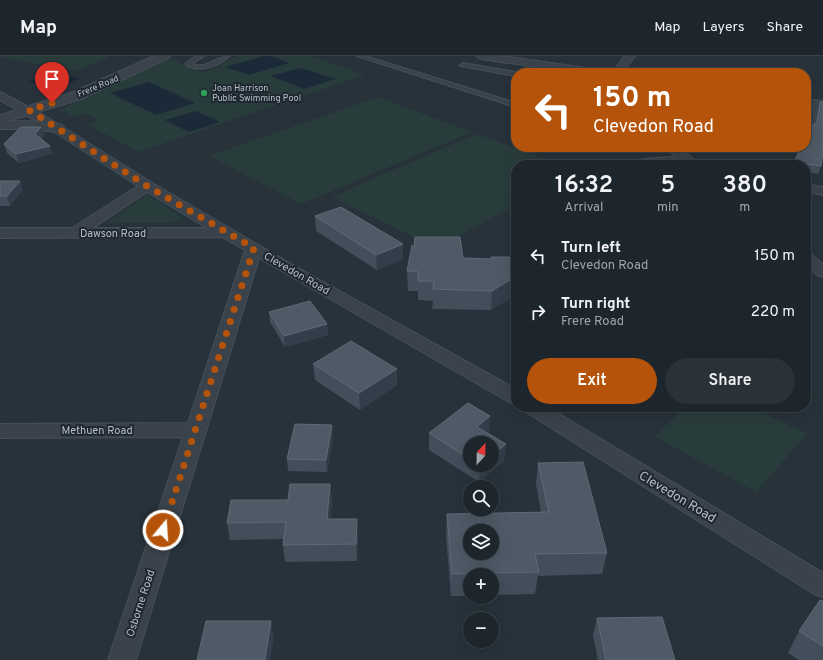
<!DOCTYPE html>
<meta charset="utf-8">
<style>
body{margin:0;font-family:Overpass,sans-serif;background:#2a3238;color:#f1f3f6;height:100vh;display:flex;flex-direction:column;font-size:15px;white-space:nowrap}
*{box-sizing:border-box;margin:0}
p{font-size:13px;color:#a0a5a9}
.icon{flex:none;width:22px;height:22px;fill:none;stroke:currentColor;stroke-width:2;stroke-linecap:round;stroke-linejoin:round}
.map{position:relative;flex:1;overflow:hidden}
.details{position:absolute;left:511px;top:104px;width:300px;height:252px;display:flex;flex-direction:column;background:#1d262c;border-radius:16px;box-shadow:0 4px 16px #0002,0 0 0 1px #3b4348}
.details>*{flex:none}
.guide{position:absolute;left:511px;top:12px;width:300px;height:84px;border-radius:16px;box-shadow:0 4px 16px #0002,0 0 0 1px #3b4348;background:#b45309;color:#fff;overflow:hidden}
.needle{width:26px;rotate:22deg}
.buttons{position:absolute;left:463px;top:380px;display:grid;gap:8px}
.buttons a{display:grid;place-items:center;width:36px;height:36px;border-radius:50%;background:#1d262c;box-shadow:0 4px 16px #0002,0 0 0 1px #3b4348;font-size:20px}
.pin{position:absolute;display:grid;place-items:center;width:34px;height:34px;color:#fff;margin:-41px -17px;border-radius:50% 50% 50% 0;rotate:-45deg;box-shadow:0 0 4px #0007}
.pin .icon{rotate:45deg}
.me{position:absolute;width:44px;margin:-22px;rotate:18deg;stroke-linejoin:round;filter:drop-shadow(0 0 3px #0008)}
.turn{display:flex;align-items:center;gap:14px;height:84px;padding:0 16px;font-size:18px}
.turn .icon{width:52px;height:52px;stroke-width:2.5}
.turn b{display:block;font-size:28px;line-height:34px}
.eta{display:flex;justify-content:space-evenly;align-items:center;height:68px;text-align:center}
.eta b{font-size:24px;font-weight:600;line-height:28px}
.button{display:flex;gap:8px;margin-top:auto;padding:8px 16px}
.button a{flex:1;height:46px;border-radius:24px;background:#b45309;color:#fff;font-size:16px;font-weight:600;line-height:46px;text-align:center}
.button a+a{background:#2a3238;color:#f1f3f6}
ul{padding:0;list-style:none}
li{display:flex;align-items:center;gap:12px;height:56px;padding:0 16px}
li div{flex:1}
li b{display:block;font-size:15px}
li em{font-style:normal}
header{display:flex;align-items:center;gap:24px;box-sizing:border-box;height:56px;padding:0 20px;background:#1d262c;border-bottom:1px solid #3b4348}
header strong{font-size:19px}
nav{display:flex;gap:22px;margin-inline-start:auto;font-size:14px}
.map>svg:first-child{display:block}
</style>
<header>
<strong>Map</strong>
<nav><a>Map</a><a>Layers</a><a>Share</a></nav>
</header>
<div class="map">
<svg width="823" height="604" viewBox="0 0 823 604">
<rect width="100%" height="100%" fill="#27323b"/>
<g fill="#293c3c">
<path d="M 0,0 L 111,0 L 76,15 L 0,1 Z"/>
<path d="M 237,0 L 311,0 L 365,19 L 138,96 L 88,69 L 98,64 L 88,58 L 72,60 L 60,54 L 167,1 L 204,17 Z"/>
<path d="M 378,41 L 472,76 L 301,148 L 209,100 Z"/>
<path d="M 477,78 L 563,109 L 516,109 L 516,149 L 436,192 L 331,141 Z"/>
<path d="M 147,138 L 184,163 L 171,167 L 106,167 Z"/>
<path d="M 685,351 L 751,351 L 807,378 L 756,436 L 654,380 Z"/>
</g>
<g fill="#1b2a38">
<path d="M 264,0 L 271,0 L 289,7 L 249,19 L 225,11 Z"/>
<path d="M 301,12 L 335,23 L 304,33 L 270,20 Z"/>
<path d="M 52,17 L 81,22 L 57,32 L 28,26 Z"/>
<path d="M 149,26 L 195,47 L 156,59 L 110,37 Z"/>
<path d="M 196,55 L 220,66 L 189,76 L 165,64 Z"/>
</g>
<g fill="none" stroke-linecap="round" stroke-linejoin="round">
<g stroke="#464f58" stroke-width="2">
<g id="service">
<path d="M 197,0 L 204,0 L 192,8 C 206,14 216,0 230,0 C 218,10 201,17 186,9 L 186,7 Z"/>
<path d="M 357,0 L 365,0 L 516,47 L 516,51 Z"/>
<path d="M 463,7 L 516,16 L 518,17 L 516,17 L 516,20 L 461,10 L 460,9 Z"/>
<path d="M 814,45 L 817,47 L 813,74 L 810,76 L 807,74 L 811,47 Z"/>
<path d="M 684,100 L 687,102 L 686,103 L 630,109 L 643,103 Z"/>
</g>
</g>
<g stroke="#464f58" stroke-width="2">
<g id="minor">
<path d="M 476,0 L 502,0 L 601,14 L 606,17 L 579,17 L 481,3 Z"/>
<path d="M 625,0 L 635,0 L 622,17 L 612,17 Z"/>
<path d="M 0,36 L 42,58 L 154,128 L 291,208 L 516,333 L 516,348 L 509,346 L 259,202 L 136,604 L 108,604 L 183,381 L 0,382 L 0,368 L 188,367 L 245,194 L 222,181 L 0,182 L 0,172 L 72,172 L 138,130 L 53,75 L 0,44 ZM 147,136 L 207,172 L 93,172 Z"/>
<path d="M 806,43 L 823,45 L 823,51 L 806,49 Z"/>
<path d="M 665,91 L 679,91 L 700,109 L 685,109 Z"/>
<path d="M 806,128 L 823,131 L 823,139 L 806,136 Z"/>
<path d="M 806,197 L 812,199 L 823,208 L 823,221 L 817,219 L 806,210 Z"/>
<path d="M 523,351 L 548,351 L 823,517 L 823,541 L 814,538 L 526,356 Z"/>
</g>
</g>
<g stroke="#464f58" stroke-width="2">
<path id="tertiary" d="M 154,0 L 170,0 L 168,2 L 81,43 L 8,65 C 26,65 45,65 62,69 L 64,72 L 62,75 L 57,76 L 29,73 L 0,73 L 0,59 L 71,37 Z"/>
</g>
<use href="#service" fill="#3a434c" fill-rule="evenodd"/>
<use href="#minor" fill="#3a434c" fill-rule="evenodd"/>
<use href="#tertiary" fill="#3a434c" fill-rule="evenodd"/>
</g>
<g fill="#424e5a" fill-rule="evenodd">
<path d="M 806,44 L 808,67 L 811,70 L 815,68 L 818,52 L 820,46 L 821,110 L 818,118 L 806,116 L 806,109 L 793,109 L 808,77 L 806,77 Z"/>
<path d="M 44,79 L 41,82 L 50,90 L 52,98 L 19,107 L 7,97 L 4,88 Z"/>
<path d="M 0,125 L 20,125 L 23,134 L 10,150 L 0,150 Z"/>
<path d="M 315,160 L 403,188 L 403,203 L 377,214 L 316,175 Z"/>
<path d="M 414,191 L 463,202 L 491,203 L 513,201 L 516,198 L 516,240 L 514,240 L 491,254 L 432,253 L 433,245 L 418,244 L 418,235 L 408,235 L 407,215 Z"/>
<path d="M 269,256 L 327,268 L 328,279 L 285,291 L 270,266 Z"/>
<path d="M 313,308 L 397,313 L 397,329 L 360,354 L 315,324 Z"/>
<path d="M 489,376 L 488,377 L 506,388 L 504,405 L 479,426 L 429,394 L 429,377 ZM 470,387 L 492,409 L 470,409 Z"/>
<path d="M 333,381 L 327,416 L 288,415 L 287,403 Z"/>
<path d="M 538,407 L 607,497 L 602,518 L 538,520 L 535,538 L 492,539 L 492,519 L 470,519 L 470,540 L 451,540 L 446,480 L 447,458 L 541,456 L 536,428 Z"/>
<path d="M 330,428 L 332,445 L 330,463 L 358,480 L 357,505 L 285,506 L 283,489 L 283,483 L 230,484 L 227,467 Z"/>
<path d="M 823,545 L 823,604 L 799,604 L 788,597 L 799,575 Z"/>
<path d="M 597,562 L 675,604 L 598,604 L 593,579 Z"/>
</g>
<g fill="#323e49">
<path d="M 41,71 L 44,79 L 38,86 L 35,78 Z"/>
<path d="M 50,90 L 52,98 L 19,107 L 16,98 Z"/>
<path d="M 20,125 L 23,134 L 10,150 L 7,140 Z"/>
<path d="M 403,188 L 403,203 L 377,214 L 376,199 Z"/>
<path d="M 516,220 L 514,240 L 491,254 L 492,235 Z"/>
<path d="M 327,268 L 328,279 L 285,291 L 284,280 Z"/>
<path d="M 397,313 L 397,329 L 360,354 L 359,337 Z"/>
<path d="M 490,360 L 489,376 L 476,387 L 477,371 Z"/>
<path d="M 332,369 L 333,381 L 327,416 L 326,404 Z"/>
<path d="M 506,388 L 504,405 L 479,426 L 480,409 L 492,409 L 492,399 Z"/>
<path d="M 330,428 L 332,445 L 329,480 L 327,463 Z"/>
<path d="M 357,463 L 358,480 L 357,505 L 356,488 Z"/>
<path d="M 271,565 L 274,582 L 270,604 L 265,604 Z"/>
</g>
<g fill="#4e5a66" stroke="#5e6a75" fill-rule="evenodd">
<path d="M 806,44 L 811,45 L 808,67 L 811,70 L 817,67 L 820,46 L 823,46 L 823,96 L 821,110 L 794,106 L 801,91 L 806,91 L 806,81 L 811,70 L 806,69 Z"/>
<path d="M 21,71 L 41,71 L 35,78 L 50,90 L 16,98 L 4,88 Z"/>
<path d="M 0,125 L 20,125 L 7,140 L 0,140 Z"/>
<path d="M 341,151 L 403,188 L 376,199 L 315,160 Z"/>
<path d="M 415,181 L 460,181 L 463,202 L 491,203 L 491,201 L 513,201 L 514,198 L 516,198 L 516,220 L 492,235 L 433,233 L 434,225 L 418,225 L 418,215 L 407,215 L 412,189 L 414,191 Z"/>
<path d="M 310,245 L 327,268 L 284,280 L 269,256 Z"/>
<path d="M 351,285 L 397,313 L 359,337 L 313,308 Z"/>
<path d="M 468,347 L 490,360 L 477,371 L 506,388 L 492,399 L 492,387 L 470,387 L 470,403 L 429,377 Z"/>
<path d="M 295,368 L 332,369 L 326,404 L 287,403 Z"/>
<path d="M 583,406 L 607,497 L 535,498 L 539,516 L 452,518 L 447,458 L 549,456 L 538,407 ZM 470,475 L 492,475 L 492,497 L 470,497 Z"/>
<path d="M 290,428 L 330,428 L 327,463 L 357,463 L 356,488 L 283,489 L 286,466 L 227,467 L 231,444 L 288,444 Z"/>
<path d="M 820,544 L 823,545 L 823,590 L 799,575 Z"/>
<path d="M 662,561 L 675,604 L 606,604 L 597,562 Z"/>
<path d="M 206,565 L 271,565 L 265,604 L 197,604 Z"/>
</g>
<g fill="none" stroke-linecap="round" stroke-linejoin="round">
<path stroke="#b45309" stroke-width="7" stroke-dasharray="0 12.6" d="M 52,47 L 29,54 L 147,130 L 254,192 L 163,474"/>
</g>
<circle fill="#2e9e5b" stroke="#1f2831" stroke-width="1.5" cx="204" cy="37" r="4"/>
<g text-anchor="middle" stroke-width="4" stroke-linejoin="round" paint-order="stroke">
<g font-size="9" fill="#b6bec7" stroke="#1f2831">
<text transform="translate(98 30) rotate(-23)" y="3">Frere Road</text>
</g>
<g font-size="9" fill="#b6bec7" stroke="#1f2831" text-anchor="start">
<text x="212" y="35">Joan Harrison<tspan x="212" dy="10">Public Swimming Pool</tspan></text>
</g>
<g font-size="11" fill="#b6bec7" stroke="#1f2831">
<text x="113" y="181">Dawson Road</text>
<text transform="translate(297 217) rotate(30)" y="4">Clevedon Road</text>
<text x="97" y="378">Methuen Road</text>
<text transform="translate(140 547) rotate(-72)" y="4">Osborne Road</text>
</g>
<g font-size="13" fill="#b6bec7" stroke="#1f2831">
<text transform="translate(678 440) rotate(31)" y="5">Clevedon Road</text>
</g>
</g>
</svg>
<div class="buttons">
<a><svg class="needle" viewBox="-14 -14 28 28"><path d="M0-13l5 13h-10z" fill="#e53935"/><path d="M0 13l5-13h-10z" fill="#a0a5a9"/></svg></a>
<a><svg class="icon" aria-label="search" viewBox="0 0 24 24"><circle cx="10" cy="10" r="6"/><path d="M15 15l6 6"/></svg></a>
<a><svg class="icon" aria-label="layers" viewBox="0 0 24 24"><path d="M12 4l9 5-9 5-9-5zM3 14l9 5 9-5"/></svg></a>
<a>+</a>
<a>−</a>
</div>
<div class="pin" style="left:52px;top:47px;background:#d93025"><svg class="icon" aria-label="arrive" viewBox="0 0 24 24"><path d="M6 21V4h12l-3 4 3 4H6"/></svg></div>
<svg class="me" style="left:163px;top:474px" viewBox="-20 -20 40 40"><circle r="17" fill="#b45309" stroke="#fff" stroke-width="3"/><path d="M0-11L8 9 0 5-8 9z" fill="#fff"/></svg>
<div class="guide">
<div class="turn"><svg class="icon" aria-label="left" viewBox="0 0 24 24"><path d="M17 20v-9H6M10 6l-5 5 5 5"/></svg><div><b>150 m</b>Clevedon Road</div></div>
</div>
<section class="details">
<div class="eta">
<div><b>16:32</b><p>Arrival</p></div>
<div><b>5</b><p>min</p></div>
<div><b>380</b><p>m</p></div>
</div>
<ul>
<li><svg class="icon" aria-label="left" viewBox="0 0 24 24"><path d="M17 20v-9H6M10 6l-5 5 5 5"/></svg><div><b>Turn left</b><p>Clevedon Road</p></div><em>150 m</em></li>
<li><svg class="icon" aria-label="right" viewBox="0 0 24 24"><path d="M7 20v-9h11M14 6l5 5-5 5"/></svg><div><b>Turn right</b><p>Frere Road</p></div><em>220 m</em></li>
</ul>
<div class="button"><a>Exit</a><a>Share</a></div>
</section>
</div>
